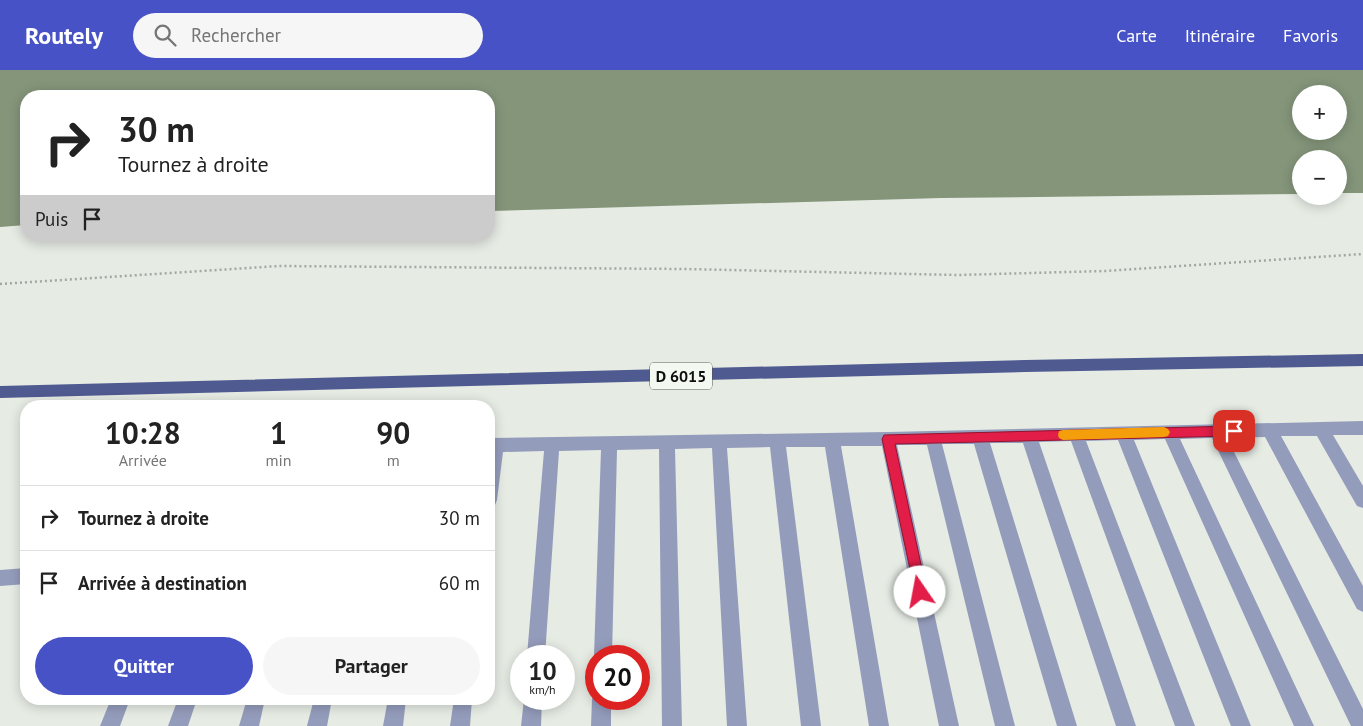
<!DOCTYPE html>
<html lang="fr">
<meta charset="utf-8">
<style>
body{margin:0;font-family:"PT Sans",sans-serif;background:#f6f6f6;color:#222;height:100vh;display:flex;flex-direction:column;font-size:19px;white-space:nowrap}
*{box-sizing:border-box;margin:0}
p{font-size:16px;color:#767676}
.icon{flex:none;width:28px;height:28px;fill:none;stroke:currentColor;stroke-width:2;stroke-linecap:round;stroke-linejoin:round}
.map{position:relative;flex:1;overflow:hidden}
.sheet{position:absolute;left:20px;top:330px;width:475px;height:305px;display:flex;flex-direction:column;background:#fff;border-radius:20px;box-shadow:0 2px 12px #0003}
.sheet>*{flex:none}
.top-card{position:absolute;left:20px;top:20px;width:475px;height:152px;border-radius:20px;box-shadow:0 2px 12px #0003;background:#fff;color:#222;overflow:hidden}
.controls{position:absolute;left:1292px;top:15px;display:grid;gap:10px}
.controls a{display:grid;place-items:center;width:55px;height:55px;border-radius:50%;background:#fff;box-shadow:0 2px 12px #0003;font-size:25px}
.speed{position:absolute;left:510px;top:575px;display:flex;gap:10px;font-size:25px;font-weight:700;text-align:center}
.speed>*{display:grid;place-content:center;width:65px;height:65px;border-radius:50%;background:#fff;box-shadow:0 2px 12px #0003;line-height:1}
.speed small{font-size:12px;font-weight:400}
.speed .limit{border:8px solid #d22;background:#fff;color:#111}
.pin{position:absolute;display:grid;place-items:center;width:42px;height:42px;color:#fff;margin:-21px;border-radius:10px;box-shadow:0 2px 8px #0006}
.me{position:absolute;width:55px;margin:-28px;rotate:348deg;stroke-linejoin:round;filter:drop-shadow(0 0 4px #0008)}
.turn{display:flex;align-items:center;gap:18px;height:105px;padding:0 15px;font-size:22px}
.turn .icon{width:65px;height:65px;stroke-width:2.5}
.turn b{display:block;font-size:35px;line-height:42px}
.then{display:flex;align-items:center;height:48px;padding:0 15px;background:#0003;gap:10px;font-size:19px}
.eta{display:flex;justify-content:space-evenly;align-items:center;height:85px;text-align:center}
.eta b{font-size:30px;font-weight:700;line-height:35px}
.cta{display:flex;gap:10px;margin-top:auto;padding:10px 15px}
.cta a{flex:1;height:58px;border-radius:30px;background:#4752c7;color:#fff;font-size:20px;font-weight:700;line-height:58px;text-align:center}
.cta a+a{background:#f6f6f6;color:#222}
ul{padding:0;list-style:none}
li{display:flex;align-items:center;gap:15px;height:65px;padding:0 15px;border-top:1px solid #e0e0e0}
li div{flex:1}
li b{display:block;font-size:19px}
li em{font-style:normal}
header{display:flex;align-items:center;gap:30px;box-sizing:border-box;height:70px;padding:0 25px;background:#4752c7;color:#fff}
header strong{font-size:24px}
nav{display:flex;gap:28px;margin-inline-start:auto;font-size:18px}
.search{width:350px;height:45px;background:#f6f6f6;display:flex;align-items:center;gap:12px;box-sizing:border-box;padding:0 18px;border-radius:28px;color:#767676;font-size:19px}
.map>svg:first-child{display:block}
</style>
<header>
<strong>Routely</strong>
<div class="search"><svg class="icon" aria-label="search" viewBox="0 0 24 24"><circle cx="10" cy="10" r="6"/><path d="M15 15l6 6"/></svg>Rechercher</div>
<nav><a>Carte</a><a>Itinéraire</a><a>Favoris</a></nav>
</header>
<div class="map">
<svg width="1363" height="656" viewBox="0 0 1363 656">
<rect width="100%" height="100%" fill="#e6ebe4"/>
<path fill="#84957a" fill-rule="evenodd" d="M 0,0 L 1363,0 L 1363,123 L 1339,123 L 1339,89 L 1301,89 L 1301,124 L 941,128 L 489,141 L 489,26 L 26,26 L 26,155 L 0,157 ZM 1301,24 L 1339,24 L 1339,61 L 1301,61 Z"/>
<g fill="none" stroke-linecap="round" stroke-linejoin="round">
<path stroke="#a3a7a2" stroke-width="2.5" stroke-dasharray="2 3" stroke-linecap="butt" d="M 0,214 L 279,196 L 685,199 L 957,205 L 1105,201 L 1363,184"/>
<g fill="#949cbb" fill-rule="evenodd">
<path d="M 1363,351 L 1363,365 L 1333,365 L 1363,416 L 1363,438 L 1357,436 L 1317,366 L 1281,366 L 1363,516 L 1363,542 L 1357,539 L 1265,367 L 1227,368 L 1363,639 L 1363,656 L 1351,656 L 1212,368 L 1180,369 L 1314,656 L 1294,656 L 1165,369 L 1134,370 L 1251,656 L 1231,656 L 1118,370 L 1086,371 L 1195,656 L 1175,656 L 1071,371 L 1039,372 L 1136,656 L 1116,656 L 1023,373 L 990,373 L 1077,656 L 1057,656 L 974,374 L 942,374 L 1015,656 L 995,656 L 927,375 L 897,375 L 959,656 L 939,656 L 882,376 L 841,376 L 889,656 L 869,656 L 825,377 L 786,377 L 821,656 L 801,656 L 770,377 L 727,378 L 747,656 L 727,656 L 712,378 L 675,379 L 682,656 L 662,656 L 659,379 L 617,380 L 612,586 L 596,586 L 596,592 L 594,586 L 601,380 L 559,381 L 545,586 L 527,586 L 544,381 L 503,382 L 497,430 L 495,435 L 489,437 L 489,368 L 888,362 Z"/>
<path d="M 26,498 L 26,514 L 0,516 L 0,500 Z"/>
<path d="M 595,622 L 596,629 L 611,629 L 611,656 L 591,656 L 592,629 Z"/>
<path d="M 111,629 L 130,629 L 120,656 L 100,656 Z"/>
<path d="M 178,629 L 197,629 L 188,656 L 168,656 Z"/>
<path d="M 247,629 L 265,629 L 259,656 L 239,656 Z"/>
<path d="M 314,629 L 332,629 L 327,656 L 307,656 Z"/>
<path d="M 388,629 L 406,629 L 403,656 L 383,656 Z"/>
<path d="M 454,629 L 472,629 L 470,656 L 450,656 Z"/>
<path d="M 524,629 L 542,629 L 541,656 L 521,656 Z"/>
</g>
<path fill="#4f5a91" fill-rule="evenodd" d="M 1363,284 L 1363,296 L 1025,302 L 0,328 L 0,316 L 1025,290 Z"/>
</g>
<path fill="#e11d48" stroke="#92132f" d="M 1234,356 L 1238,357 L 1240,361 L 1238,364 L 1234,366 L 895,374 L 927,522 L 925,527 L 920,529 L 916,527 L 882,369 L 884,365 Z"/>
<path fill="#f59e0b" d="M 1164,357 L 1168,359 L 1170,362 L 1168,366 L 1164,367 L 1063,370 L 1059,368 L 1058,365 L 1059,361 L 1063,360 Z"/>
<g text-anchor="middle" stroke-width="4" stroke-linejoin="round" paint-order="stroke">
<rect fill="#f3f8f1" stroke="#535551" stroke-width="1" x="650" y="292.5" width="62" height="27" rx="4"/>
<g font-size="16" font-weight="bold" fill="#0e0f0d">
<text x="681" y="312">D 6015</text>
</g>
</g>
</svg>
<div class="controls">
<a>+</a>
<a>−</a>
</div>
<div class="speed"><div>10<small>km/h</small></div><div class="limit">20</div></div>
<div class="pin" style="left:1234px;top:361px;background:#d93025"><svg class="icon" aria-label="arrive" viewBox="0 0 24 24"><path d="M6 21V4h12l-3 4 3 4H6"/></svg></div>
<svg class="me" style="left:920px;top:522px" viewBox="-20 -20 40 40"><circle r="19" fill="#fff"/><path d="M0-13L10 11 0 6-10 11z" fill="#e11d48"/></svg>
<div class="top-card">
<div class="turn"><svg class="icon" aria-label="right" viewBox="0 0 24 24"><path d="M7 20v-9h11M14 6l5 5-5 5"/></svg><div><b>30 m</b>Tournez à droite</div></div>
<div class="then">Puis<svg class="icon" aria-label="arrive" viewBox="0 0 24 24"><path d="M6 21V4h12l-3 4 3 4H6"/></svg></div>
</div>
<section class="sheet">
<div class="eta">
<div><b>10:28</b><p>Arrivée</p></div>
<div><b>1</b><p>min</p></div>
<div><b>90</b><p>m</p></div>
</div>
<ul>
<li><svg class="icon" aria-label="right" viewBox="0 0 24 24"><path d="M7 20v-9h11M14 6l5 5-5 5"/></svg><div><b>Tournez à droite</b></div><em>30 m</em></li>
<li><svg class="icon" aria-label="arrive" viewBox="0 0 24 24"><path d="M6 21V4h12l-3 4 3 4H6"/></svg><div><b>Arrivée à destination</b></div><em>60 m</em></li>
</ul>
<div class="cta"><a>Quitter</a><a>Partager</a></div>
</section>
</div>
